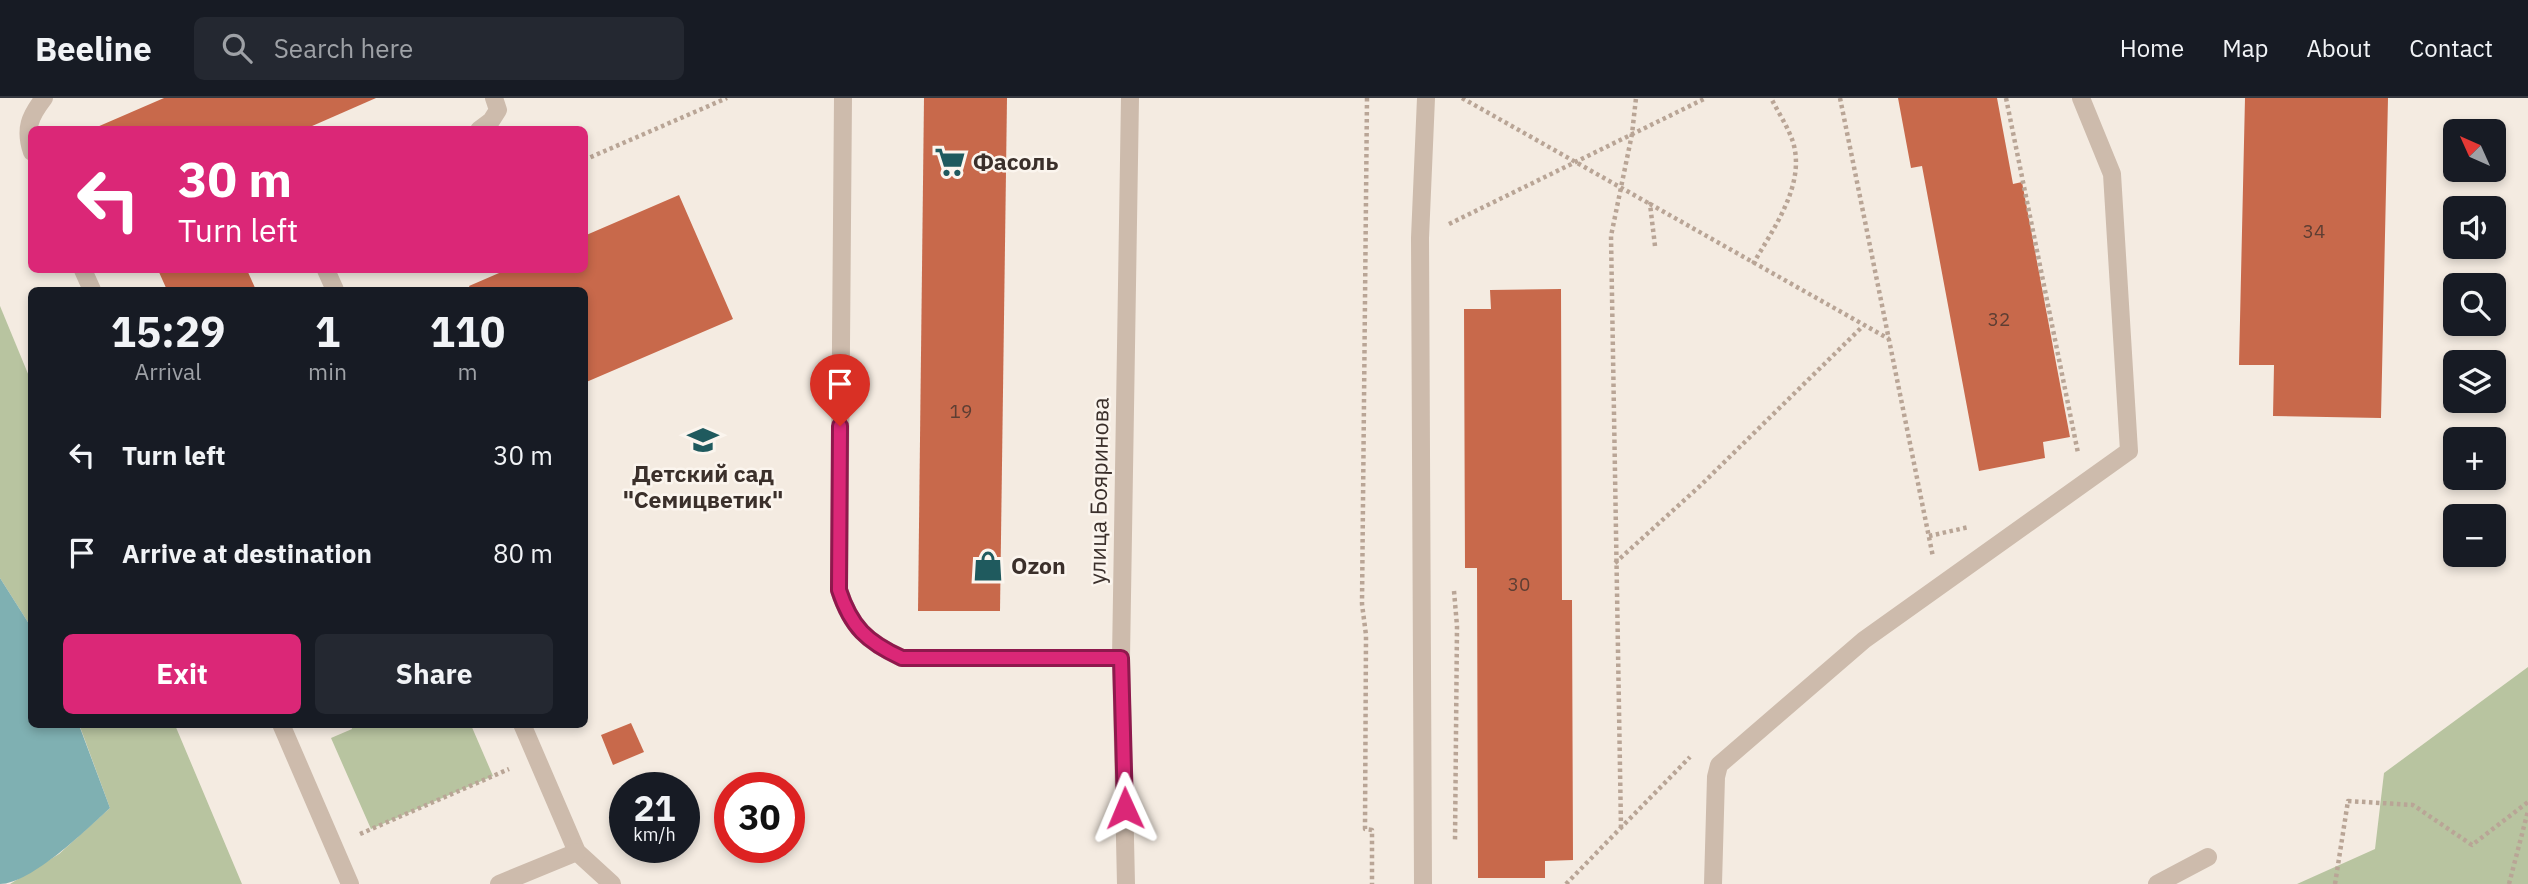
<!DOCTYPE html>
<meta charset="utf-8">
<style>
body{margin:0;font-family:"IBM Plex Sans",sans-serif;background:#242831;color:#f1f3f6;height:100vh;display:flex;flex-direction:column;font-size:26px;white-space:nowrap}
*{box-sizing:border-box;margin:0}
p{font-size:23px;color:#9ea1a6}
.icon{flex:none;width:38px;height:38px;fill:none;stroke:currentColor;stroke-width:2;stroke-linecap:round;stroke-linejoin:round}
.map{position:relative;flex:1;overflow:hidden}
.side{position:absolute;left:28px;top:189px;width:560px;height:441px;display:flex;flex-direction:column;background:#171b24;border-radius:10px;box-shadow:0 4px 10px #0003}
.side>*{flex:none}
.top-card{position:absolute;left:28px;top:28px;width:560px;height:147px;border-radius:10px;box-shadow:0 4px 10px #0003;background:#db2777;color:#fff;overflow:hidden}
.needle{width:46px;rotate:315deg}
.controls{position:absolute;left:2443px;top:21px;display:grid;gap:14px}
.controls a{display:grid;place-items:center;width:63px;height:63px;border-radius:10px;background:#171b24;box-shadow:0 4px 10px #0003;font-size:35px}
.speed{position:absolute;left:609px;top:674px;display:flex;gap:14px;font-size:35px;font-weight:700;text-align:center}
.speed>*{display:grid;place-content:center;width:91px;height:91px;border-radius:50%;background:#171b24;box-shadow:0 4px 10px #0003;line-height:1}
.speed small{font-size:18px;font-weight:400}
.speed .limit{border:10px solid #d22;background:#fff;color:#111}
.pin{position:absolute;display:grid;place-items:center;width:60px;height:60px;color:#fff;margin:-72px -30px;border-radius:50% 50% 50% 0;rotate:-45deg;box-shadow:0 0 7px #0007}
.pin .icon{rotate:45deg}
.me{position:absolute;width:77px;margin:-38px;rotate:359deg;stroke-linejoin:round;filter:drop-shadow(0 0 5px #0008)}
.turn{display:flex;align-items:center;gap:24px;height:147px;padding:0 35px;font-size:32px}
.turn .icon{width:91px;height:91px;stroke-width:2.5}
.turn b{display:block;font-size:49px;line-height:60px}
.eta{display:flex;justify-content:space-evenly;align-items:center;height:119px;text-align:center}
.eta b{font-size:42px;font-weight:800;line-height:49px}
.cta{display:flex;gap:14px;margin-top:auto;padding:14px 35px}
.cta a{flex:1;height:80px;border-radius:10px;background:#db2777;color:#fff;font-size:28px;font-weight:800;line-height:80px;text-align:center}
.cta a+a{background:#242831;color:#f1f3f6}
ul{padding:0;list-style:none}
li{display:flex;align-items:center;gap:21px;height:98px;padding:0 35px}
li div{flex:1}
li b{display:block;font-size:26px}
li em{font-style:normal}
header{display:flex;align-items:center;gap:42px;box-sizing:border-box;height:98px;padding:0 35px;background:#171b24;border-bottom:2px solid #363941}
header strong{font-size:33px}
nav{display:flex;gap:38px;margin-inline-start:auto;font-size:24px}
.search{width:490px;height:63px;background:#242831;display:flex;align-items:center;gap:18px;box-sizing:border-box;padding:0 24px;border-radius:10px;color:#9ea1a6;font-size:26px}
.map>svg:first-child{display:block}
</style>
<header>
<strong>Beeline</strong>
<div class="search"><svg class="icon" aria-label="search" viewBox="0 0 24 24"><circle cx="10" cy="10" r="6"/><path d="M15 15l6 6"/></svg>Search here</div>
<nav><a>Home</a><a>Map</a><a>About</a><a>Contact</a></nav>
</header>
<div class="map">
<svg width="2528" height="786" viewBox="0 0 2528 786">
<rect width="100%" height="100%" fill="#f4ebe1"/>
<g fill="#b8c4a0">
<path d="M 0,208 L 31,283 L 31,529 L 0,480 Z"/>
<path d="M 2528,569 L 2528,786 L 2297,786 L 2375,751 L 2384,675 Z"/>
<path d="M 79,626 L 175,627 L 242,786 L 10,786 L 59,756 L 110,710 Z"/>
<path d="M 351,627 L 471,627 L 493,678 L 371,731 L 331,640 L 352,631 Z"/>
</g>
<path fill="#7fb0b2" d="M 0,480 L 31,529 L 32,626 L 79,627 L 110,710 C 87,731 31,786 0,786 Z"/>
<g fill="#c8694b">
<path d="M 164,0 L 376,0 L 303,32 L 98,32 L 97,29 Z"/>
<path d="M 924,0 L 1007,0 L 1000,513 L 918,513 Z"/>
<path d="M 1898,0 L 1997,0 L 2013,86 L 2022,84 L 2070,339 L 2043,344 L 2045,360 L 1979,373 L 1922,68 L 1911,70 Z"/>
<path d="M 2245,0 L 2388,0 L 2381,320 L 2273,318 L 2274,267 L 2239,267 Z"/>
<path d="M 679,97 L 733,221 L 584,285 L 584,192 L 471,192 L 469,188 L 506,172 L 584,172 L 584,138 Z"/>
<path d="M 158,172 L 247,172 L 256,192 L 167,192 Z"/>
<path d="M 1561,191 L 1562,502 L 1572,502 L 1573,762 L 1545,763 L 1545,780 L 1478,780 L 1477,470 L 1465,470 L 1464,211 L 1491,211 L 1490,192 Z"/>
<path d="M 631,625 L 644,654 L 613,667 L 601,637 Z"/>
</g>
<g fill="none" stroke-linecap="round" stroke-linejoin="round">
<g stroke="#b9a596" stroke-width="4.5" stroke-dasharray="3.5 3.5" stroke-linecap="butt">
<path d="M 1367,0 L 1362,506 L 1366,537 L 1365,731 L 1372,732 L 1372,786"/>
<path d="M 1462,0 L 1650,106"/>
<path d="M 1840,0 L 1933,459"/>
<path d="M 2006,0 L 2078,355"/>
<path d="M 584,62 L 727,0"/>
<path d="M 1449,126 L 1706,0"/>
<path d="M 1655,148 L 1650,106 L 1889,241"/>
<path d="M 1753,166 C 1773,131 1806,87 1793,44 C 1788,29 1778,14 1771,0"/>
<path d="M 1929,438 L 1969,429"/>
<path d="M 1615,465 L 1701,387 L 1863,228"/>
<path d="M 1454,493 L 1457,528 L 1455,743"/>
<path d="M 1621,730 L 1611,138 L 1632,36 L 1636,0"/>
<path d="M 360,736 L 509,671"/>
<path d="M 1566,786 L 1690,659"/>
<path d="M 2335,786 L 2348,703 L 2413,707 L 2472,747 L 2528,704"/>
<path d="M 2509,786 L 2528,713"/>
</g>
<g stroke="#cdbbac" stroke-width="18">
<path d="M 843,0 L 839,492 C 851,529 867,544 902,560 L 1121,560"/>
<path d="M 479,32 L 491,23 L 498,12 L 494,0"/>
<path d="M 32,54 C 24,31 30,18 44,0"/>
<path d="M 83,172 L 92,192"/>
<path d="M 326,172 L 335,192"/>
<path d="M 281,626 L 350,786"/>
<path d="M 522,626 L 577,754 L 612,786"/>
<path d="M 499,786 L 577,754"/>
<path d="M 1423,786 L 1420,140 L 1426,0"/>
<path d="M 1713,786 L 1716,679 L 1719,667 L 1864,542 L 2129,353 L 2112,76 L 2081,0"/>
<path d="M 2157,786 L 2208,759"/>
</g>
<path stroke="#cdbbac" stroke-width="18" d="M 1126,786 L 1121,560 L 1130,0"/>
</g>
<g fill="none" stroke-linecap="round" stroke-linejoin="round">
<g stroke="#8e194d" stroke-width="18">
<path id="route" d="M 840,328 L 839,492 C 851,529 867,544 902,560 L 1121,560 L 1125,710"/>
</g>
<use href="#route" stroke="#db2777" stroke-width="12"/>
</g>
<defs>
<g id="supermarket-bare" transform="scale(2.415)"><path d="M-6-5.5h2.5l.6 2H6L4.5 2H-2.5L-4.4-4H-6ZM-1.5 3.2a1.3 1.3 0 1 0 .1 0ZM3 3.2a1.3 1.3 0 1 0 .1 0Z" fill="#1f5a5e" stroke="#fbf5ee" stroke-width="2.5" paint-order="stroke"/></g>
<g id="school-bare" transform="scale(2.415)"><path d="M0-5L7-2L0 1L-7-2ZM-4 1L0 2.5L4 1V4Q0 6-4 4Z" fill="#1f5a5e" stroke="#fbf5ee" stroke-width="2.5" paint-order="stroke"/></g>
<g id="shop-bare" transform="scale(2.415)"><path d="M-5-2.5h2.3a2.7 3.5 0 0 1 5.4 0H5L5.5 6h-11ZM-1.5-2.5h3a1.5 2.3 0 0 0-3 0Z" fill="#1f5a5e" stroke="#fbf5ee" stroke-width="2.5" paint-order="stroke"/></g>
</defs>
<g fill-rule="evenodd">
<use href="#supermarket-bare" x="950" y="64"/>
<use href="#school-bare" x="703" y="342"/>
<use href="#shop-bare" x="988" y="468"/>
</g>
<g text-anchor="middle" stroke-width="5" stroke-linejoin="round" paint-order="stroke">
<g font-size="19" fill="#5e3e33">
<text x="2314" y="140">34</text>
<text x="1999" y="228">32</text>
<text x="961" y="320">19</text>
<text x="1519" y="493">30</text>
</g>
<g font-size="23" font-weight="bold" fill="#3b302b" stroke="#fbf5ee" text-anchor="start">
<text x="973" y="72">Фасоль</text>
<text x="703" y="384" text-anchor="middle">Детский сад<tspan x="703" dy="26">"Семицветик"</tspan></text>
<text x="1011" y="476">Ozon</text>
</g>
<g font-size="23" fill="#3b302b" stroke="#fbf5ee">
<text transform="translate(1099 393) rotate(-89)" y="8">улица Бояринова</text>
</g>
</g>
</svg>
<div class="controls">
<a><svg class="needle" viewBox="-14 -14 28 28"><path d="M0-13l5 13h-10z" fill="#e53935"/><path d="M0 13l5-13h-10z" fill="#9ea1a6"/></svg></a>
<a><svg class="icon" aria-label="sound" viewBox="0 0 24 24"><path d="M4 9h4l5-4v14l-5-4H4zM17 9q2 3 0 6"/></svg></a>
<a><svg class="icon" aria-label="search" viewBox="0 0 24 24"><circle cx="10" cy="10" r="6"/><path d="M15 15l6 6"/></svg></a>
<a><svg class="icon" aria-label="layers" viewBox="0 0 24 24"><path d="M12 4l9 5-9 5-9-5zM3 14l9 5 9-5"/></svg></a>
<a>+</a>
<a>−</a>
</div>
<div class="speed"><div>21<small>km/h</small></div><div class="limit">30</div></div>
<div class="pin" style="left:840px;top:328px;background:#d93025"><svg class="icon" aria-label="arrive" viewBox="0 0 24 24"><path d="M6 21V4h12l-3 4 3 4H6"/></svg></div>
<svg class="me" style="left:1125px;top:710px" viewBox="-20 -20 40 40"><path d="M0-17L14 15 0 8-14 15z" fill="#db2777" stroke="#fff" stroke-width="4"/></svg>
<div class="top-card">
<div class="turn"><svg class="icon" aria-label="left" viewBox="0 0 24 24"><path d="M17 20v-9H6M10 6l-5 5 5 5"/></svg><div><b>30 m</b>Turn left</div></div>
</div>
<section class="side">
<div class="eta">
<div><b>15:29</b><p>Arrival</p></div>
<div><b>1</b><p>min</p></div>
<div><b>110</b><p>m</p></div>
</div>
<ul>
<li><svg class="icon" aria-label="left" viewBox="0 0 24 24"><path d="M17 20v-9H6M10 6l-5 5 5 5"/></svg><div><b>Turn left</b></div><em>30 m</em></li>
<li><svg class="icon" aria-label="arrive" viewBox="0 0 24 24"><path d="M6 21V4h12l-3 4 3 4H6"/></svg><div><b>Arrive at destination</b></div><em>80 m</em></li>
</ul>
<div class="cta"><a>Exit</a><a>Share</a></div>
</section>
</div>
